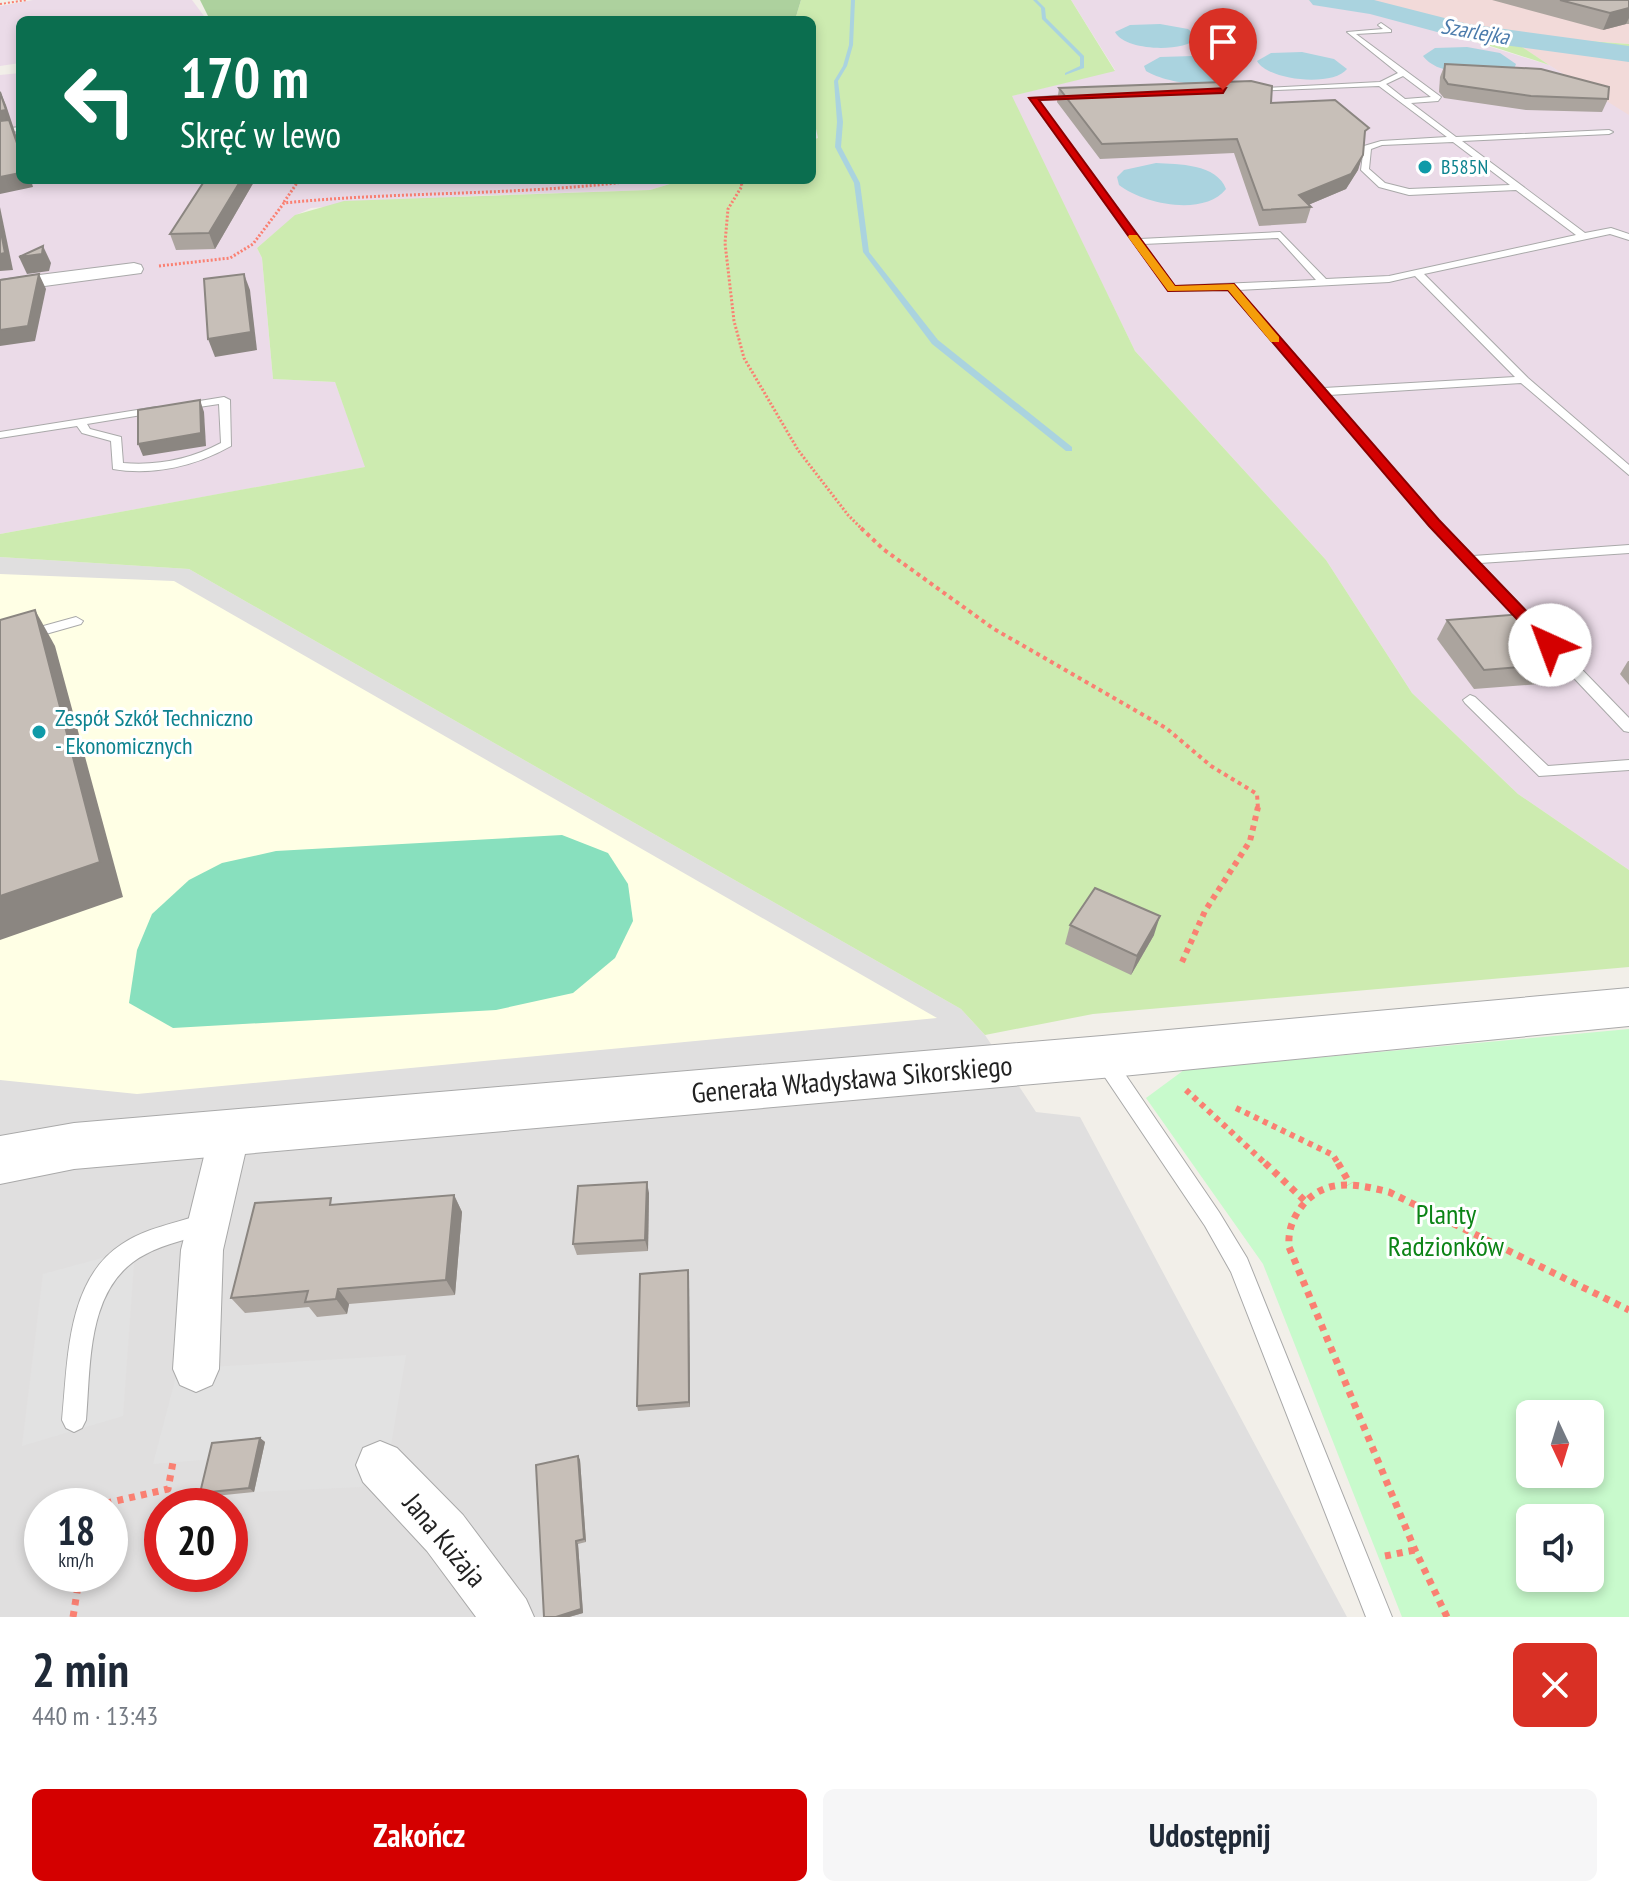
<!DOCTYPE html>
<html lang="pl">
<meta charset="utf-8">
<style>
body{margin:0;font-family:"PT Sans Narrow",sans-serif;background:#f6f6f7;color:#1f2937;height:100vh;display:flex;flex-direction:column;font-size:30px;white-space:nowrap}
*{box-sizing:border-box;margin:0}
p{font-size:26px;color:#747a83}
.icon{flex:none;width:44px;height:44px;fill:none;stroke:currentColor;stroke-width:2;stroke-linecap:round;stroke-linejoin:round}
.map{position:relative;height:1617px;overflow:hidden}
.details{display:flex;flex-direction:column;background:#fff;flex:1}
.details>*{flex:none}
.banner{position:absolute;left:16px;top:16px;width:800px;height:168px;border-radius:12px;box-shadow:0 4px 12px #0003;background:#0b6e4f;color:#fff;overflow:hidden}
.needle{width:52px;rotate:176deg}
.controls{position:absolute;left:1516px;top:1400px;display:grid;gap:16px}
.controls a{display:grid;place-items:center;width:88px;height:88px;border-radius:12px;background:#fff;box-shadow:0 4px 12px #0003;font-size:40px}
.speed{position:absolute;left:24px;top:1488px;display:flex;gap:16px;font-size:40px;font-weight:700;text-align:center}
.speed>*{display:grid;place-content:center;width:104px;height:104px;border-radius:50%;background:#fff;box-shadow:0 4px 12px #0003;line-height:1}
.speed small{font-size:20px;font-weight:400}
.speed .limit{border:12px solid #d22;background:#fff;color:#111}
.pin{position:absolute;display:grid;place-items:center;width:68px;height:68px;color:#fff;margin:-82px -34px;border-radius:50% 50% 50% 0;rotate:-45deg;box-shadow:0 0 8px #0007}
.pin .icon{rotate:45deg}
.me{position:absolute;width:88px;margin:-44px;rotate:317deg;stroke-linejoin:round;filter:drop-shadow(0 0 6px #0008)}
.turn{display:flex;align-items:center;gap:28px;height:168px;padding:0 32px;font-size:36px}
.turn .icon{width:104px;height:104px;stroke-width:2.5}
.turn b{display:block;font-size:56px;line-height:68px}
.round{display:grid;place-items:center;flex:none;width:84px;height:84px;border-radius:12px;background:#f6f6f7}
.overview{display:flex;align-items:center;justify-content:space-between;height:136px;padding:0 32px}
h1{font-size:48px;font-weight:700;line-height:60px}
.cta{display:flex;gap:16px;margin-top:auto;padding:16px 32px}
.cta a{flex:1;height:92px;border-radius:12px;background:#d40000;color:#fff;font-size:32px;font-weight:700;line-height:92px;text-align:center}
.cta a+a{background:#f6f6f7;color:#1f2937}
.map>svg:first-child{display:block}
</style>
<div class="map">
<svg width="1629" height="1617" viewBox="0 0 1629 1617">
<rect width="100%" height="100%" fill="#f2efe9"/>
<path fill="#e0dfdf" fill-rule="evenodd" d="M 0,557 L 189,569 L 961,1009 L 985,1035 L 1036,1112 L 1080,1117 L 1347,1617 L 0,1617 ZM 42,1506 L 110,1506 L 110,1574 L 42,1574 ZM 162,1506 L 230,1506 L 230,1574 L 162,1574 Z"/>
<g fill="#f2dad9">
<path d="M 1349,0 L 1629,0 L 1629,44 L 1562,39 L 1418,20 Z"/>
<path d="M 1514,42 L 1629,56 L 1629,119 L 1549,65 Z"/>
</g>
<g fill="#ebdbe8">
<path d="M 33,0 L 192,0 L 207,20 L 20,20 L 20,63 L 0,66 L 0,6 Z"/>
<path d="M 1071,0 L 1308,0 L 1368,9 L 1549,65 L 1629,115 L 1629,870 L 1518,794 L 1412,693 L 1326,560 L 1135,351 L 1011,96 L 1115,70 Z"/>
<path d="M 20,73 L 20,180 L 683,180 L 650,190 L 468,196 L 311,208 L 296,215 L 257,248 L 262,258 L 273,379 L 335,382 L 366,467 L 0,534 L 0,75 Z"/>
</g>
<path fill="#ffffe5" d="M 0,574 L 174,581 L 937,1018 L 137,1094 L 0,1080 Z"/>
<g fill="#cdebb0">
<path d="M 801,0 L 1071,0 L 1115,71 L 1012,96 L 1135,351 L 1326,560 L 1412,693 L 1518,794 L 1629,870 L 1629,967 L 1093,1014 L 985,1035 L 961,1009 L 189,569 L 0,557 L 0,534 L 365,467 L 335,382 L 273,379 L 262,258 L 257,248 L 295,215 L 344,201 L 650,190 L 683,180 L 812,180 L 812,140 L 818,138 L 812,110 L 812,20 L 795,20 Z"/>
<path d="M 1308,0 L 1349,0 L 1418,20 L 1561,39 L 1629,44 L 1629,56 L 1516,43 L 1549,65 C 1469,39 1391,13 1308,0 Z"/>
</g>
<path fill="#add19e" d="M 200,0 L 801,0 L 795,20 L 210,20 Z"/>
<path fill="#c8facc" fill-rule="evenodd" d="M 1629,1029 L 1629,1617 L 1402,1617 L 1263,1264 L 1146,1098 L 1184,1070 ZM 1530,1414 L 1590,1414 L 1590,1474 L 1530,1474 ZM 1530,1518 L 1590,1518 L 1590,1578 L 1530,1578 Z"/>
<path fill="#88e0be" d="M 562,835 L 608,853 L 628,884 L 633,921 L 615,958 L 573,993 L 496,1010 L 173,1028 L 129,1003 L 137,950 L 152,914 L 189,880 L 222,863 L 276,851 Z"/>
<g fill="#e2e2e2">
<path d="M 135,1249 L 123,1416 L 22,1446 L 43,1274 Z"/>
<path d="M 406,1355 L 391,1445 L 362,1487 L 254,1492 L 264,1443 L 214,1459 L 153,1464 L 178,1369 Z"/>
</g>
<g fill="#aad3df">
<path d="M 1160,24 L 1188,29 L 1198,38 C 1183,53 1125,51 1115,32 L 1130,25 Z"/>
<path d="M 1467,47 L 1500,53 L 1516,64 L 1514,69 C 1488,70 1441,80 1423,56 L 1435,48 Z"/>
<path d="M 1302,52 L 1334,59 L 1347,69 C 1333,87 1268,81 1257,61 L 1271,53 Z"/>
<path d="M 1193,56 L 1224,62 L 1235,73 C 1219,92 1165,83 1146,71 L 1144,66 L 1160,57 Z"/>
<path d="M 1156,163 C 1178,164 1217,164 1226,189 C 1204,217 1143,204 1119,185 L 1117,177 L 1124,170 Z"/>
</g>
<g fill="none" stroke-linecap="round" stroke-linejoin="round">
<g fill="#aad3df" fill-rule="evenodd">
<path d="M 851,0 L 855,0 L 853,45 L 847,66 L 838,81 L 843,122 L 841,147 L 860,183 L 869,252 L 938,340 L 1072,447 L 1072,451 L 1066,451 L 932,344 L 863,252 L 854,183 L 835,147 L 837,122 L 834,81 L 843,66 L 849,45 Z"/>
<path d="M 1033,0 L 1037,0 L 1045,8 L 1046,18 L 1084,56 L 1084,68 L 1065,75 L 1065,73 L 1080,66 L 1080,57 L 1042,19 L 1041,8 Z"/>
</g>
<path fill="#aad3df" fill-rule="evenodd" d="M 1309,0 L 1374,0 L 1468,24 L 1629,46 L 1629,62 L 1467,40 L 1370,14 L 1313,5 Z"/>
<g stroke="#a9a9a9" stroke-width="2">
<g id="service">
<path d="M 1381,23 L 1391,30 L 1391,32 L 1356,34 L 1441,97 L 1438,101 L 1411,103 L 1456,137 L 1609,130 L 1613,132 L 1609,134 L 1462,141 L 1585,233 L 1611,228 L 1629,234 L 1629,240 L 1610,234 L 1424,274 L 1528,378 L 1629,465 L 1629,475 L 1521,383 L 1329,395 L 1438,520 L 1473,556 L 1629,545 L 1629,553 L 1480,563 L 1542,627 L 1544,630 L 1542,633 L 1532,633 L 1430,526 L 1228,290 L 1169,291 L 1029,98 L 1080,94 L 1077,98 L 1038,100 L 1140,239 L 1280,232 L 1326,279 L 1389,276 L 1576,235 L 1516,190 L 1409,195 L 1379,187 L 1361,170 L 1364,146 L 1381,141 L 1447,137 L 1379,86 L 1252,91 L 1248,89 L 1380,82 L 1398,73 L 1347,32 L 1383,29 L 1378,25 ZM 1403,76 L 1431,97 L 1405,99 L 1386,84 ZM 1453,142 L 1510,185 L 1409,189 L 1385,183 L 1369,169 L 1371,149 L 1382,145 ZM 1278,238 L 1316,280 L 1175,286 L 1143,244 ZM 1415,276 L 1515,377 L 1324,388 L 1238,290 L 1389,282 Z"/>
<path d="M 20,127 L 20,131 L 0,133 L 0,129 Z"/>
<path d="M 224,397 L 230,400 L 231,446 C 196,466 153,476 113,469 L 111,441 L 82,433 L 77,426 L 0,438 L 0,432 L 156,407 L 160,408 L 160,412 L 87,424 L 90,429 L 121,437 L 123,463 C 158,466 191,459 221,443 L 219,404 L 179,410 L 173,407 L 175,405 Z"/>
<path d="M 76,617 L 83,621 L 81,624 L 0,647 L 0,638 Z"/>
<path d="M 1558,648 L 1563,650 L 1629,718 L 1629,732 L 1624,731 L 1553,656 L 1551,653 Z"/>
<path d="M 1470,695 L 1475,697 L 1548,766 L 1629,760 L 1629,770 L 1539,776 L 1465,703 L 1463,700 Z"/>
<path d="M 1103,1050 L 1110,1052 L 1219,1212 L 1247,1258 L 1392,1617 L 1366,1617 L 1231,1272 L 1205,1226 L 1096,1064 L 1093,1058 L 1096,1052 Z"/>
<path d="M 203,1214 L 210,1217 L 214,1224 L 210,1231 C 189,1240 166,1243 146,1254 C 86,1284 91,1363 86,1420 L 82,1428 L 74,1432 L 66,1428 L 62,1420 C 68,1362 66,1280 122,1244 C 146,1228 176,1223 203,1214 Z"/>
</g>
</g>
<g stroke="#a9a9a9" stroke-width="2">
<g id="minor">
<path d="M 134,263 L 141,265 L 143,269 L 141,273 L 0,292 L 0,280 Z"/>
<path d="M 230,1114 L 244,1119 L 250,1132 L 223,1250 L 219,1369 L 212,1385 L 196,1392 L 180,1385 L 173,1369 L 181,1250 L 210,1132 L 216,1119 Z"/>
<path d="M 380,1441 L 397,1448 L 463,1515 L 526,1599 L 534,1617 L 476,1617 L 427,1551 L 363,1482 L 356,1465 L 363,1448 Z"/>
</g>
</g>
<g stroke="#a9a9a9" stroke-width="2">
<path id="tertiary" d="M 1629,988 L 1629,1026 L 1102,1078 L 74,1169 L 0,1184 L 0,1136 L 74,1123 L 1102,1036 Z"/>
</g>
<path stroke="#fa8072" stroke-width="2" stroke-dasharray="2 2" stroke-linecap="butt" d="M 0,4 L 27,0"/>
<g stroke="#fa8072" stroke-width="3" stroke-dasharray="2 2" stroke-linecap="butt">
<path d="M 740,180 L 742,186 L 728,209 L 725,243 L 734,321 L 744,358 L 798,450 L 848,515 L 863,530"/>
<path d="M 284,202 L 299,180"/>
<path d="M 159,266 L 230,258 L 253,244 L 284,203 C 402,191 522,196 640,180"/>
</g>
<path stroke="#fa8072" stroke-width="4" stroke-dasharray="4 4" stroke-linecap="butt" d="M 861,528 L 883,549 L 994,629 L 1166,728 L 1211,766 L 1257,794 L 1258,809"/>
<g stroke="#fa8072" stroke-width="6" stroke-dasharray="5 5" stroke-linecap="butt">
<path d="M 1182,962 L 1205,911 L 1250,841 L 1258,807"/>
<path d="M 1186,1090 L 1267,1165"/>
<path d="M 1236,1108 L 1333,1155 L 1339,1165"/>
</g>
<g stroke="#fa8072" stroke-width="7" stroke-dasharray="6 6" stroke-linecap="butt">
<path d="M 1265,1163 L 1305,1201"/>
<path d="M 1338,1163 L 1350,1184"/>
<path d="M 94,1506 L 168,1489 L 173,1462"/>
<path d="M 1385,1556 L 1415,1550"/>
<path d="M 73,1617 L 80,1574"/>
<path d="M 1447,1617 L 1415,1550 L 1289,1247 C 1288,1231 1292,1219 1302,1206 C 1325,1177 1357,1184 1389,1192 L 1629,1310"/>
</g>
<use href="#service" fill="#fff" fill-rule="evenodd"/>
<use href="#minor" fill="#fff" fill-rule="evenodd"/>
<use href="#tertiary" fill="#fff" fill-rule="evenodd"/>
</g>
<g fill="#aba49e">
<path d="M 1492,0 L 1629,0 L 1629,24 L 1626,24 L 1603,30 Z"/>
<path d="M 1445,64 L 1608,99 L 1602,112 L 1526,110 L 1444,98 L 1439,92 L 1440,77 Z"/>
<path d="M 1059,88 L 1271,103 L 1364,143 L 1358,170 L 1346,189 L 1308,205 L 1311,207 L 1306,223 L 1259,226 L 1234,153 L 1100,159 L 1057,102 Z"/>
<path d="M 205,180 L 255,180 L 215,249 L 176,250 L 170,234 Z"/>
<path d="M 1447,620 L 1577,662 L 1565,682 L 1474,689 L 1437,639 Z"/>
<path d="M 1628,661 L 1629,661 L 1629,685 L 1620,674 Z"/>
<path d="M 1070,925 L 1154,935 L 1131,975 L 1065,944 Z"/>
<path d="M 649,1193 L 648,1251 L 577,1255 L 573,1244 Z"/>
<path d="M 454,1195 L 462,1212 L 455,1295 L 349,1304 L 347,1314 L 317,1317 L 309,1307 L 245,1313 L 231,1298 L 336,1204 Z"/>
<path d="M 688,1270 L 690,1407 L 638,1411 L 637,1406 Z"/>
<path d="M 260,1438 L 265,1442 L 254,1492 L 205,1497 L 200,1493 Z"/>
<path d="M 578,1456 L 580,1460 L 586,1542 L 578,1544 L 583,1613 L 569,1617 Z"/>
</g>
<g fill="#8b8681">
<path d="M 1629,8 L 1629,18 L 1626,24 L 1603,30 L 1610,13 Z"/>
<path d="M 0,91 L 6,105 L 20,147 L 20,152 L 0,127 Z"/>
<path d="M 1363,155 L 1358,170 L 1346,189 L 1301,208 L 1299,195 Z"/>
<path d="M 20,173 L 20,180 L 31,180 L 33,187 L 0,194 L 0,177 Z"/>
<path d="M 241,180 L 255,180 L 215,249 L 209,233 Z"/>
<path d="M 0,207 L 13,270 L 0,271 Z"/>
<path d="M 43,246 L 51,263 L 49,271 L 27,274 L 19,257 Z"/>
<path d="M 39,274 L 46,289 L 35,341 L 0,346 L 0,330 Z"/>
<path d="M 244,274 L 250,290 L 257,350 L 215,357 L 208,339 Z"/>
<path d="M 200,400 L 204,412 L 206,446 L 143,456 L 138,444 Z"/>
<path d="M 35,610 L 55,646 L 123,897 L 0,940 L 0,896 Z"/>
<path d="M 1160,916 L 1154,935 L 1131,975 L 1137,956 Z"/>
<path d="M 647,1182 L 649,1193 L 648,1251 L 645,1240 Z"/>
<path d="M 454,1195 L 462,1212 L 455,1295 L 446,1280 Z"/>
<path d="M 688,1270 L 689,1276 L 690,1407 L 689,1402 Z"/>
<path d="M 338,1289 L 349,1304 L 347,1314 L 336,1299 Z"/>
<path d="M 260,1438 L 265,1442 L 254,1492 L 249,1488 Z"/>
<path d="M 578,1456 L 580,1460 L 586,1542 L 584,1539 Z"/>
<path d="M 576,1541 L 578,1544 L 583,1613 L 569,1617 L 556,1617 Z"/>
</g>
<g fill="#c7bfb8" stroke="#8b8681" stroke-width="2">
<path d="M 1560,0 L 1629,0 L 1629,8 L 1610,13 Z"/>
<path d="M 1445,64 L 1541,69 L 1609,87 L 1608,99 L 1531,96 L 1448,84 L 1444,78 Z"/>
<path d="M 1251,81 L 1272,86 L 1271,103 L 1335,100 L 1369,128 L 1365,131 L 1363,155 L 1351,174 L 1299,195 L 1311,207 L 1263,210 L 1237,139 L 1102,144 L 1059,88 Z"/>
<path d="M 0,92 L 6,110 L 0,111 Z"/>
<path d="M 9,120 L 20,152 L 20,173 L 0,177 L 0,121 Z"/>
<path d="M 205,180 L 241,180 L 209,233 L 170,234 Z"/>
<path d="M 0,227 L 5,253 L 0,254 Z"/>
<path d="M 43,246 L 42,254 L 19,257 Z"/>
<path d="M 39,274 L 28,326 L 0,330 L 0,280 Z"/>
<path d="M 244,274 L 251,332 L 208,339 L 204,279 Z"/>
<path d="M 200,400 L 201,433 L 138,444 L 138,410 Z"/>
<path d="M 35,610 L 100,862 L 0,896 L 0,620 Z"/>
<path d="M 1536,613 L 1577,662 L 1484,670 L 1447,620 Z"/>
<path d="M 1095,888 L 1160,916 L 1137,956 L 1070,925 Z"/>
<path d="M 647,1182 L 645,1240 L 573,1244 L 578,1186 Z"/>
<path d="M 454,1195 L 446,1280 L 338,1289 L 336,1299 L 305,1302 L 308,1291 L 231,1298 L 255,1203 L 331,1198 L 330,1205 Z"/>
<path d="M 688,1270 L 689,1402 L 637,1406 L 640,1274 Z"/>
<path d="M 260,1438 L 249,1488 L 200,1493 L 212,1443 Z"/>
<path d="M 578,1456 L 584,1539 L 576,1541 L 581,1609 L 556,1617 L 544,1617 L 536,1465 Z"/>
</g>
<path fill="#d40000" stroke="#8a0000" stroke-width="2" d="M 1226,88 L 1223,93 L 1039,100 L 1175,286 L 1234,284 L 1439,520 L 1556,642 L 1556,649 L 1545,649 L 1429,526 L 1228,290 L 1168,291 L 1029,98 Z"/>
<path fill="#f59e0b" d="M 1129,235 L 1137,235 L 1175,286 L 1234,284 L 1279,337 L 1279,342 L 1271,342 L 1228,290 L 1168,291 L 1128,237 Z"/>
<g fill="#0f9aa8" stroke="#fff" stroke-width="3">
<circle cx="1425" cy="167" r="8"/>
<circle cx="39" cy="732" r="8"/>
</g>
<g text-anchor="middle" stroke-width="6" stroke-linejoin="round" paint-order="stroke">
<g font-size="20" fill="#0d838f" stroke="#fff" text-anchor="start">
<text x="1441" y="174">B585N</text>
</g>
<g font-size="22" font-style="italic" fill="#4a7aab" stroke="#fff">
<text transform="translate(1475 31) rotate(10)" y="8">Szarlejka</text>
</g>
<g font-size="24" fill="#0d838f" stroke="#fff" text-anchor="start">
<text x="55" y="726">Zespół Szkół Techniczno<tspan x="55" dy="28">- Ekonomicznych</tspan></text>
</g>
<g font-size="28" fill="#222" stroke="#fff">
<text transform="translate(852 1079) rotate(-5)" y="10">Generała Władysława Sikorskiego</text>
<text transform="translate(445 1540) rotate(50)" y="10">Jana Kużaja</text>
</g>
<g font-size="28" fill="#0c8416" stroke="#fff">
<text x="1446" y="1224">Planty<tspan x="1446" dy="32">Radzionków</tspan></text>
</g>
</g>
</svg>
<div class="controls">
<a><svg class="needle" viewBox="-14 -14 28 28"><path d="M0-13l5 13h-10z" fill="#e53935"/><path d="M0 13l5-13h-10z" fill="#747a83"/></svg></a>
<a><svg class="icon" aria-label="sound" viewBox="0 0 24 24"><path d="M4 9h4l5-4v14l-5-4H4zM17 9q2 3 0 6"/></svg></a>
</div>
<div class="speed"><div>18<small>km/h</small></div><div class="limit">20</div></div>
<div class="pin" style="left:1223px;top:90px;background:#d93025"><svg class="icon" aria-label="arrive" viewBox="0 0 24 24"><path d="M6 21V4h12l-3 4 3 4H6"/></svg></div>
<svg class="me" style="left:1550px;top:645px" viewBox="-20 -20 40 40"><circle r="19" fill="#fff"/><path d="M0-13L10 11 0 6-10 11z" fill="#d40000"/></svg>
<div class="banner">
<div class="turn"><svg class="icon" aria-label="left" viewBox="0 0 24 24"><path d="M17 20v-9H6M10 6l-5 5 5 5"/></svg><div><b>170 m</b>Skręć w lewo</div></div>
</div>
</div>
<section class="details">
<div class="overview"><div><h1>2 min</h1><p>440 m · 13:43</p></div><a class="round" style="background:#d93025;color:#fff"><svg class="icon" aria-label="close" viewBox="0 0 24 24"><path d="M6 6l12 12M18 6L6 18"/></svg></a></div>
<div class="cta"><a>Zakończ</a><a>Udostępnij</a></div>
</section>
